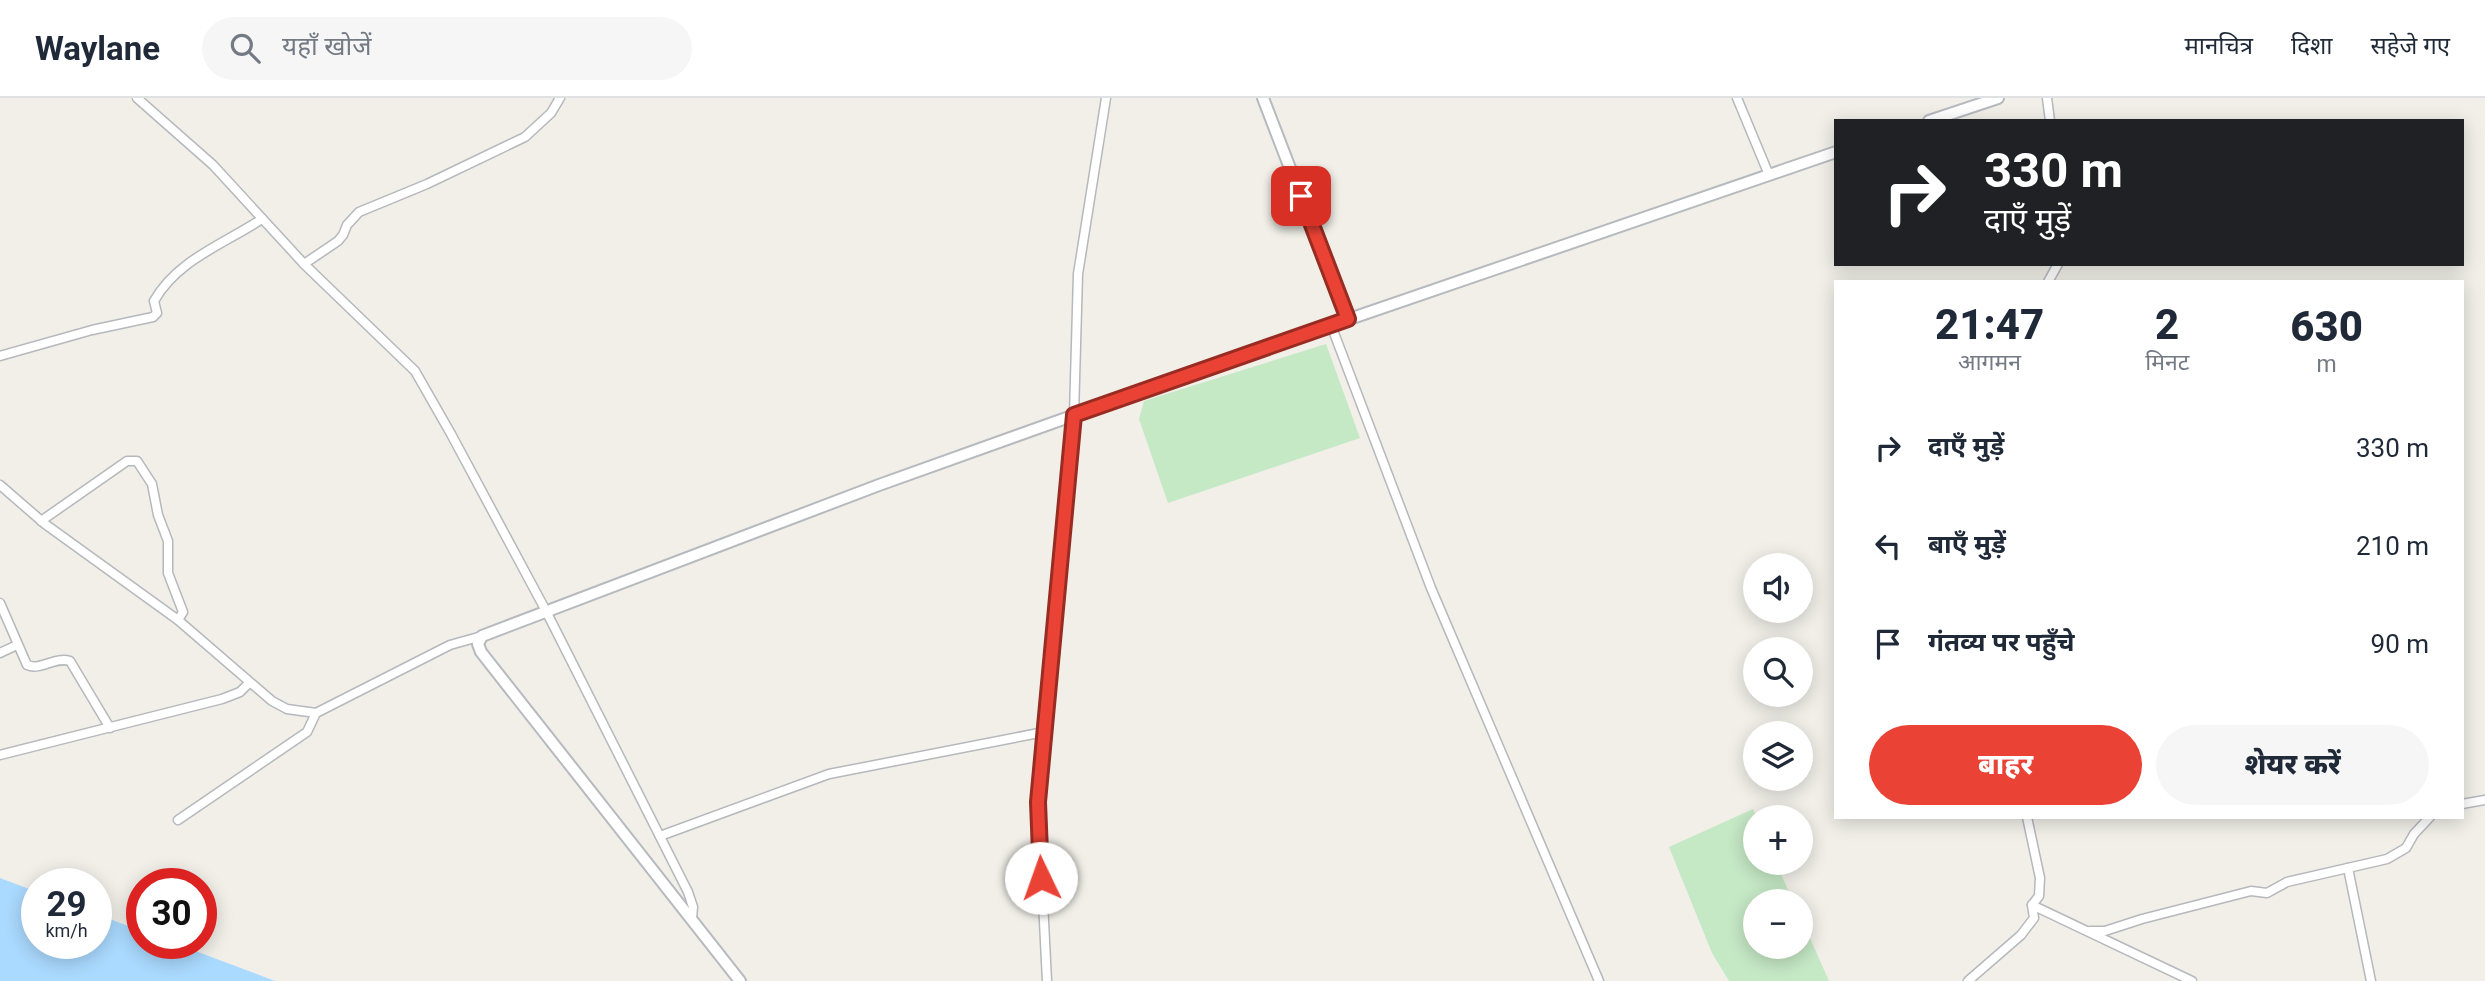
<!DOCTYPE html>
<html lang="hi">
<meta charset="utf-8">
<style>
body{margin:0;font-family:Roboto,"Noto Sans Devanagari",sans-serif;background:#f6f6f7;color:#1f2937;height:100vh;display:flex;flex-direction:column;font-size:26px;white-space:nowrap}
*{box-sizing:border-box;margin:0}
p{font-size:23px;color:#747a83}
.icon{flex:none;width:38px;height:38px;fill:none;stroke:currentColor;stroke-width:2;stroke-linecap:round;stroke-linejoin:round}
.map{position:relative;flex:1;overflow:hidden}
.panel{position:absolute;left:1834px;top:182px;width:630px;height:539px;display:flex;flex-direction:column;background:#fff;border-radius:0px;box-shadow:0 4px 18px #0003}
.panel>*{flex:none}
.top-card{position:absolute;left:1834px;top:21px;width:630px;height:147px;border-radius:0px;box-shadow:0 4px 18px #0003;background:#202124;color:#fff;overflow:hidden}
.buttons{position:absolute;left:1743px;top:455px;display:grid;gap:14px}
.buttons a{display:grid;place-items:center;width:70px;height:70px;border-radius:50%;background:#fff;box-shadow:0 4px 18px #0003;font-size:35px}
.speed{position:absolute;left:21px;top:770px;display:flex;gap:14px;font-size:35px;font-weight:700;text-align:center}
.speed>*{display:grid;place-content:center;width:91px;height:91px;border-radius:50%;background:#fff;box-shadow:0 4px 18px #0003;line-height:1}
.speed small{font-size:18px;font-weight:400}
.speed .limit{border:10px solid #d22;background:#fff;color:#111}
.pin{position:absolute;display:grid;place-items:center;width:60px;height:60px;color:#fff;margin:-30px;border-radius:14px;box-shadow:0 4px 10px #0006}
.me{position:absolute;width:77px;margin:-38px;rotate:357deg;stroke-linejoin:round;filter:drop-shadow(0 0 5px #0008)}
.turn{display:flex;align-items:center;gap:24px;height:147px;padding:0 35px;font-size:32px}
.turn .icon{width:91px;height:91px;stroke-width:2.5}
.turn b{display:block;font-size:49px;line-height:60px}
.eta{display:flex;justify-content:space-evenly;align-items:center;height:119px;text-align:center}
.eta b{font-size:42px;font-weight:800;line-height:49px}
.cta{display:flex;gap:14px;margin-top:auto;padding:14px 35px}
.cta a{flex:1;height:80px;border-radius:42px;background:#ea4335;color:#fff;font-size:28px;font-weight:800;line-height:80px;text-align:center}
.cta a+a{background:#f6f6f7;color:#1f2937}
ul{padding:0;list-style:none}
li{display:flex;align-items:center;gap:21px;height:98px;padding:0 35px}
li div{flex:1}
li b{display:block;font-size:26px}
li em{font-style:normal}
header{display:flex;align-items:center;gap:42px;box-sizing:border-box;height:98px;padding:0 35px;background:#fff;border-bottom:2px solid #e0e1e3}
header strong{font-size:33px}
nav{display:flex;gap:38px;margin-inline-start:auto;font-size:24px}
.search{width:490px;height:63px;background:#f6f6f7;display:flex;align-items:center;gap:18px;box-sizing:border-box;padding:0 24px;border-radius:38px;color:#747a83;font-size:26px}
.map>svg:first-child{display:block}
</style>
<header>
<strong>Waylane</strong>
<div class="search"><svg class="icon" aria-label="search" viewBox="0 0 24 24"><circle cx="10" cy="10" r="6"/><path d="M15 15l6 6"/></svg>यहाँ खोजें</div>
<nav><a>मानचित्र</a><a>दिशा</a><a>सहेजे गए</a></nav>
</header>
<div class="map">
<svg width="2485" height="883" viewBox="0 0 2485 883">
<rect width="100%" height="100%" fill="#f1efe8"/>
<g fill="#c5e8c5">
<path d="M 1326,246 L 1360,340 L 1168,405 L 1139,321 L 1144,303 Z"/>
<path d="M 1753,711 L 1756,719 L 1755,765 L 1776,765 L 1793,803 L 1755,803 L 1755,849 L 1801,849 L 1801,820 L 1829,883 L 1729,883 L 1712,855 L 1669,749 Z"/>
</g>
<path fill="#aadaff" d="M 0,780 L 37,794 L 37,845 L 96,845 L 96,816 L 142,833 L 142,845 L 174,845 L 275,883 L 0,883 Z"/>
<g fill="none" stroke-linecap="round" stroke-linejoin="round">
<g stroke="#b5b8bc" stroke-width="11">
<g id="street">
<path d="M 137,0 L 213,67 L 304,166 L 415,273 L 451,336 L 546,513 L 688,794 L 693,809 L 692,820"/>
<path d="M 1737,0 L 1769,77"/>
<path d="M 2047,0 L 2050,23"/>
<path d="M 304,166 L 338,143 L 343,137 L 347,127 L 359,114 L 427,86 L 525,39 L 551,15 L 560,0"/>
<path d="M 2048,184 L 2058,166"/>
<path d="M 1331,227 L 1431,490 L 1599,883"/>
<path d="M 0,258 L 92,232 L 153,219 L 157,215 L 154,203 C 177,162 224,146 262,121"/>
<path d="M 0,387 L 45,426 L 178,522 L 272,603 L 287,611 L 316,615"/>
<path d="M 41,423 L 127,363 L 137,363 L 152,386 L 158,417 L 168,443 L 168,475 L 183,514 L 178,522"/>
<path d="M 0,505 L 27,567 C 41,573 55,558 70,563 L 110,630"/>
<path d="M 0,555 L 17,547"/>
<path d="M 0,657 L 222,601 L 240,594 L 249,585"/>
<path d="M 2462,706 L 2485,702"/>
<path d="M 178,722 L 307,634 L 316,615 L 450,547 L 482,538"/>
<path d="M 660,738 L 829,676 L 1044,634"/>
<path d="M 2348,770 L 2371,883"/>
<path d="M 2032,807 L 2192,883"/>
<path d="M 2090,833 L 2105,833 L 2142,821 L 2251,793 L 2267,795 L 2287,784 L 2387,761 L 2406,750 L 2414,736 L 2430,719"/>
<path d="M 1047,883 L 1038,704 L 1074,317 L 1078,176 L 1106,0"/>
<path d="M 1968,883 L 2021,837 L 2034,820 L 2032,807 L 2039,798 L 2040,780 L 2027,719"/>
</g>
</g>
<g stroke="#b6babf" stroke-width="14">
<g id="secondary">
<path d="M 1263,0 L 1348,221"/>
<path d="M 1929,23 L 1998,0"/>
<path d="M 740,883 L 481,554 L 478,546 L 482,538 L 879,387 L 1192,275 L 1836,54"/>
</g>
</g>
<use href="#street" stroke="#fff" stroke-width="8"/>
<use href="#secondary" stroke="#fff" stroke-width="10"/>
</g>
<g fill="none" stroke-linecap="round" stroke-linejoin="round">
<g stroke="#982c22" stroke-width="18">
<path id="route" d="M 1041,780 L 1038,704 L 1074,317 L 1348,221 L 1301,98"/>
</g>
<use href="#route" stroke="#ea4335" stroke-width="12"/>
</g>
</svg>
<div class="buttons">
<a><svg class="icon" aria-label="sound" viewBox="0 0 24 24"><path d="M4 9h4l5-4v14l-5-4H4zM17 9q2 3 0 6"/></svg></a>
<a><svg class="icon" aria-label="search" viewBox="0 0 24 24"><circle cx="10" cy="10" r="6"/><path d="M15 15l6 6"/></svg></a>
<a><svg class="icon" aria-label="layers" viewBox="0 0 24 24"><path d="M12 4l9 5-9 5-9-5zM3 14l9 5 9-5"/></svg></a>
<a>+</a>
<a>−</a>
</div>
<div class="speed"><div>29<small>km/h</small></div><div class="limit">30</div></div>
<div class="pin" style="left:1301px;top:98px;background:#d93025"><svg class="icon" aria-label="arrive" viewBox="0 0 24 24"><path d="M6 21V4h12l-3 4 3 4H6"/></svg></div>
<svg class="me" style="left:1041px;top:780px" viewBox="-20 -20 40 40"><circle r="19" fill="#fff"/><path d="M0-13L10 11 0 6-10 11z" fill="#ea4335"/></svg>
<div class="top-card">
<div class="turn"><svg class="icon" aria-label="right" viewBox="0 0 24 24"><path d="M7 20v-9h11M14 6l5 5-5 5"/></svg><div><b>330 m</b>दाएँ मुड़ें</div></div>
</div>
<section class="panel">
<div class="eta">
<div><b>21:47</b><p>आगमन</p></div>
<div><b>2</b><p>मिनट</p></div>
<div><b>630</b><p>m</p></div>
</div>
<ul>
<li><svg class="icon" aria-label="right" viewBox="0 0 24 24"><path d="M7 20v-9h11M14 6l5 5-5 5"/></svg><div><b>दाएँ मुड़ें</b></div><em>330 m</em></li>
<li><svg class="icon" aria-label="left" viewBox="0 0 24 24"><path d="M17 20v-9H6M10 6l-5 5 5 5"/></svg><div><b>बाएँ मुड़ें</b></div><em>210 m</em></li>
<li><svg class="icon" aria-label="arrive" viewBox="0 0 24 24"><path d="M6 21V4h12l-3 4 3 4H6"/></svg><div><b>गंतव्य पर पहुँचे</b></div><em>90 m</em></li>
</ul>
<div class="cta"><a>बाहर</a><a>शेयर करें</a></div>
</section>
</div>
